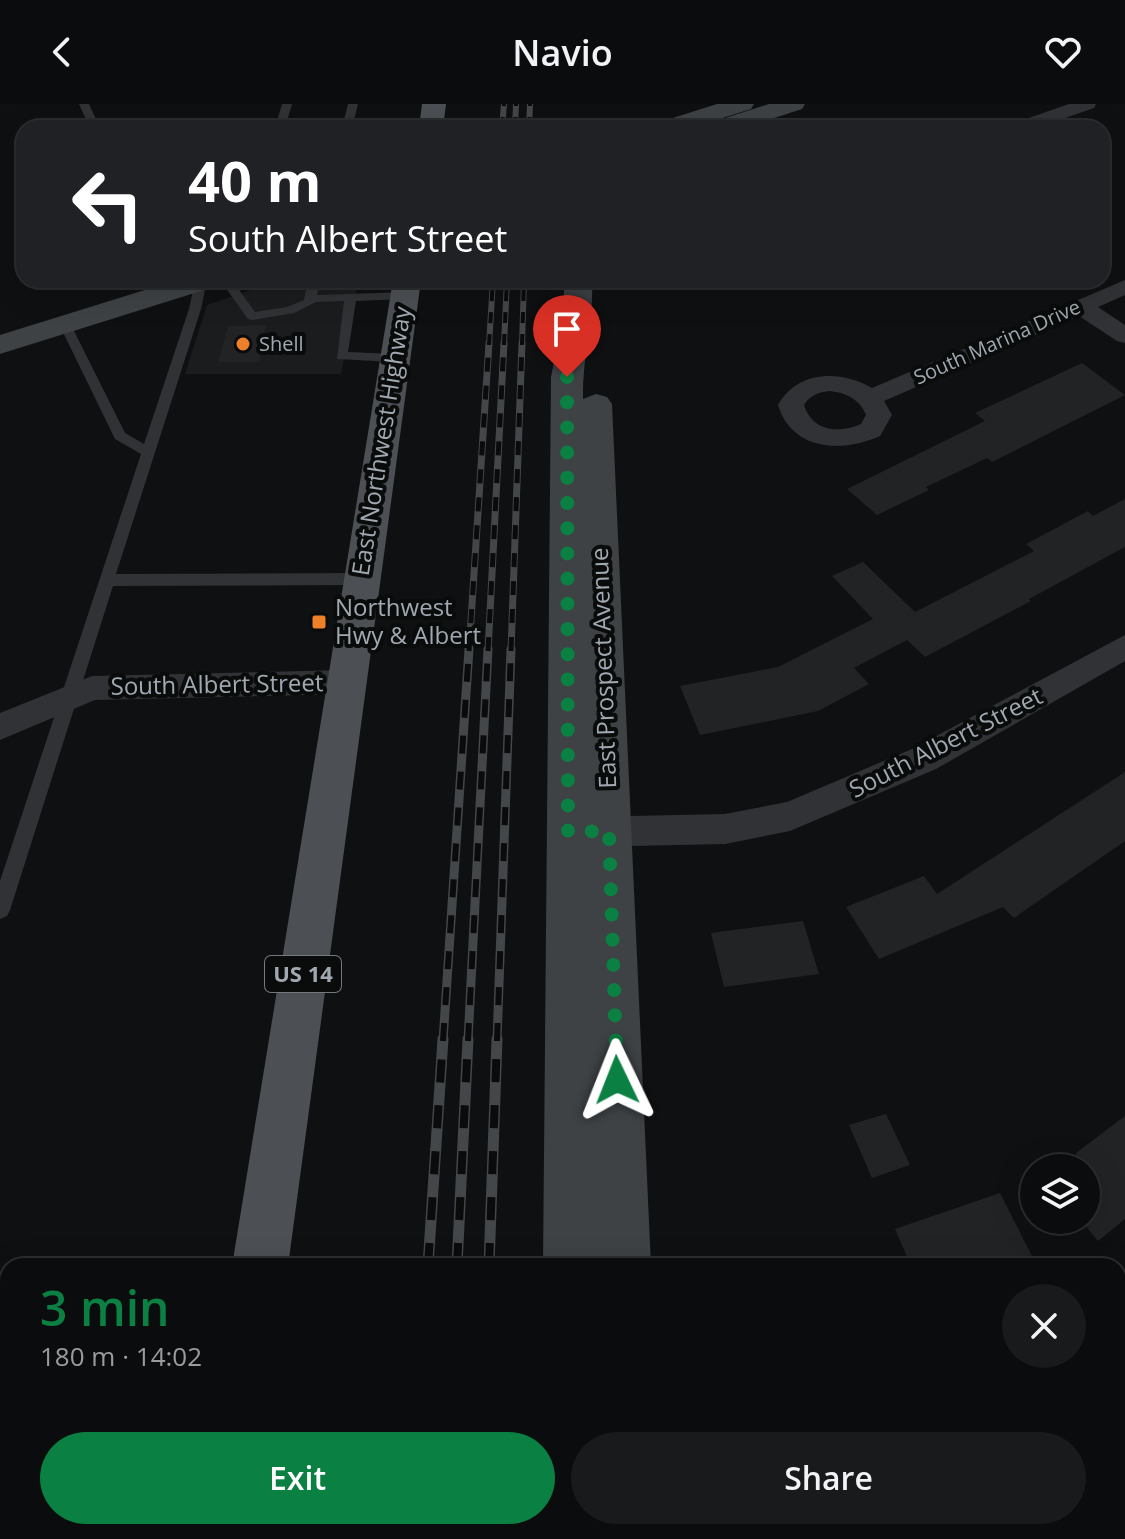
<!DOCTYPE html>
<meta charset="utf-8">
<style>
body{margin:0;font-family:"Open Sans",sans-serif;background:#191a1b;color:#f1f3f6;height:100vh;display:flex;flex-direction:column;font-size:30px;white-space:nowrap}
*{box-sizing:border-box;margin:0}
p{font-size:26px;color:#9a9b9d}
.icon{flex:none;width:44px;height:44px;fill:none;stroke:currentColor;stroke-width:2;stroke-linecap:round;stroke-linejoin:round}
.map{position:relative;flex:1;overflow:hidden}
.sheet{position:absolute;left:0px;top:1154px;width:1126px;height:282px;display:flex;flex-direction:column;background:#0b0c0d;border-radius:24px 24px 0 0;box-shadow:0 8px 32px #0002,0 0 0 2px #2b2c2e}
.sheet>*{flex:none}
.guide{position:absolute;left:16px;top:16px;width:1094px;height:168px;border-radius:24px;box-shadow:0 8px 32px #0002,0 0 0 2px #2b2c2e;background:#202124;color:#fff;overflow:hidden}
.controls{position:absolute;left:1020px;top:1050px;display:grid;gap:16px}
.controls a{display:grid;place-items:center;width:80px;height:80px;border-radius:50%;background:#0b0c0d;box-shadow:0 8px 32px #0002,0 0 0 2px #2b2c2e;font-size:40px}
.pin{position:absolute;display:grid;place-items:center;width:68px;height:68px;color:#fff;margin:-82px -34px;border-radius:50% 50% 50% 0;rotate:-45deg;box-shadow:0 0 8px #0007}
.pin .icon{rotate:45deg}
.me{position:absolute;width:88px;margin:-44px;rotate:358deg;stroke-linejoin:round;filter:drop-shadow(0 0 6px #0008)}
.turn{display:flex;align-items:center;gap:28px;height:168px;padding:0 40px;font-size:36px}
.turn .icon{width:104px;height:104px;stroke-width:2.5}
.turn b{display:block;font-size:56px;line-height:68px}
.round{display:grid;place-items:center;flex:none;width:84px;height:84px;border-radius:42px;background:#191a1b}
.summary{display:flex;align-items:center;justify-content:space-between;height:136px;padding:0 40px}
h1{font-size:48px;font-weight:600;line-height:60px;color:#0b8043}
.button{display:flex;gap:16px;margin-top:auto;padding:16px 40px}
.button a{flex:1;height:92px;border-radius:48px;background:#0b8043;color:#fff;font-size:32px;font-weight:600;line-height:92px;text-align:center}
.button a+a{background:#191a1b;color:#f1f3f6}
header{display:flex;justify-content:space-between;align-items:center;height:104px;padding:0 40px;background:#0b0c0d;font-size:36px;font-weight:600}
.map>svg:first-child{display:block}
</style>
<header><svg class="icon" aria-label="back" viewBox="0 0 24 24"><path d="M15 5l-7 7 7 7"/></svg>Navio<svg class="icon" aria-label="heart" viewBox="0 0 24 24"><path d="M12 20l-8-8c-3-5 5-10 8-4 3-6 11-1 8 4z"/></svg></header>
<div class="map">
<svg width="1125" height="1435" viewBox="0 0 1125 1435">
<rect width="100%" height="100%" fill="#0f1011"/>
<path fill="#1b1c1e" d="M 280,176 L 350,176 L 358,179 L 341,270 L 185,270 L 207,201 Z"/>
<g fill="#222325">
<path d="M 266,221 L 259,258 L 218,258 L 228,222 Z"/>
<path d="M 1082,259 L 1125,291 L 992,358 L 987,354 L 926,383 L 929,386 L 877,411 L 847,385 L 985,317 L 975,309 Z"/>
<path d="M 1125,395 L 1125,443 L 1029,495 L 1031,497 L 925,553 L 907,536 L 854,564 L 869,580 L 818,607 L 700,631 L 680,582 L 778,563 L 873,515 L 832,472 L 863,458 L 915,508 L 1034,447 L 1026,440 L 1088,407 L 1093,412 Z"/>
<path d="M 1125,668 L 1125,737 L 1014,814 L 1003,803 L 879,855 L 846,803 L 924,772 L 937,790 Z"/>
<path d="M 803,817 L 819,870 L 724,883 L 711,829 Z"/>
<path d="M 886,1010 L 910,1061 L 872,1074 L 849,1021 Z"/>
<path d="M 1125,1012 L 1125,1115 L 1098,1137 L 1081,1116 L 1086,1116 L 1086,1064 L 1071,1064 L 1080,1061 L 1076,1049 Z"/>
<path d="M 1000,1089 L 1037,1162 L 911,1162 L 895,1125 Z"/>
</g>
<g fill="none" stroke-linecap="round" stroke-linejoin="round">
<g fill="#303235" fill-rule="evenodd">
<path d="M 79,0 L 89,0 L 100,24 L 90,24 Z"/>
<path d="M 282,0 L 292,0 L 285,24 L 275,24 Z"/>
<path d="M 348,0 L 358,0 L 352,24 L 342,24 Z"/>
<path d="M 195,176 L 207,176 L 201,205 L 116,470 L 361,469 L 369,475 L 361,481 L 113,482 L 10,806 L 7,812 L 0,815 L 0,777 L 141,350 L 115,335 L 59,220 L 69,217 L 125,329 L 144,340 L 189,205 Z"/>
<path d="M 220,176 L 232,176 L 255,208 L 287,203 L 304,196 L 306,186 L 300,176 L 312,176 L 318,186 L 317,191 L 408,188 L 410,191 L 404,195 L 356,197 L 348,248 L 394,250 L 400,254 L 394,258 L 337,255 L 344,197 L 316,198 L 294,209 L 252,216 L 248,215 Z"/>
<path d="M 0,1220 L 8,1221 L 8,1245 L 0,1244 Z"/>
</g>
<g fill="#303235" fill-rule="evenodd">
<path d="M 1069,0 L 1096,0 L 1094,4 L 1037,24 L 1009,24 L 1012,20 Z"/>
<path d="M 1125,176 L 1125,191 L 1098,203 L 1125,221 L 1125,239 L 1117,237 L 1079,212 L 884,297 L 892,311 L 880,332 C 842,349 792,347 778,301 C 798,266 840,266 872,284 ZM 830,287 C 846,289 860,295 866,311 L 861,320 C 838,330 812,327 804,301 C 810,291 819,288 830,287 Z"/>
<path d="M 1125,531 L 1125,557 L 936,665 L 790,727 L 725,740 L 584,743 L 572,739 L 567,728 L 572,717 L 584,713 L 725,710 L 787,698 L 912,645 Z"/>
<path d="M 346,566 L 357,569 L 362,578 L 357,587 L 346,590 L 95,596 L 0,636 L 0,609 L 92,572 Z"/>
<path d="M 1125,1285 L 1125,1332 L 1118,1335 L 1118,1288 Z"/>
<path d="M 583,1428 L 739,1428 L 736,1435 L 580,1435 Z"/>
</g>
<g fill="#3e4245" fill-rule="evenodd">
<path d="M 717,0 L 754,0 L 751,5 L 691,24 L 654,24 L 657,19 Z"/>
<path d="M 769,0 L 805,0 L 802,5 L 744,24 L 707,24 L 710,19 Z"/>
<path d="M 177,176 L 221,176 L 217,182 L 0,250 L 0,231 Z"/>
<path d="M 564,176 L 592,176 C 594,216 582,254 583,295 L 596,290 L 607,293 L 612,300 L 651,1162 L 543,1162 L 551,273 L 564,208 Z"/>
<rect x="541" y="1428" width="122" height="7"/>
</g>
<g fill="#4c5054" fill-rule="evenodd">
<path d="M 422,0 L 446,0 L 443,24 L 419,24 Z"/>
<path d="M 393,176 L 421,176 L 288,1162 L 232,1162 Z"/>
<path d="M 190,1428 L 254,1428 L 253,1435 L 189,1435 Z"/>
</g>
<g stroke="#43474a" stroke-width="6">
<g id="rail-far3">
<path d="M 502,24 L 504,0"/>
<path d="M 515,24 L 516,0"/>
<path d="M 529,24 L 530,0"/>
<path d="M 489,241 L 493,176"/>
<path d="M 504,241 L 507,176"/>
<path d="M 522,241 L 524,176"/>
</g>
</g>
<g stroke="#43474a" stroke-width="7">
<g id="rail-far2">
<path d="M 469,547 L 489,239"/>
<path d="M 488,547 L 504,239"/>
<path d="M 511,547 L 522,239"/>
</g>
</g>
<g stroke="#43474a" stroke-width="9">
<g id="rail-far1">
<path d="M 443,937 L 469,545"/>
<path d="M 468,937 L 488,545"/>
<path d="M 497,937 L 511,545"/>
</g>
</g>
<g stroke="#43474a" stroke-width="11">
<g id="rail">
<path d="M 428,1162 L 443,935"/>
<path d="M 457,1162 L 468,935"/>
<path d="M 489,1162 L 497,935"/>
<path d="M 411,1428 L 411,1435"/>
<path d="M 479,1428 L 479,1435"/>
<path d="M 443,1435 L 444,1428"/>
</g>
</g>
<use href="#rail-far3" stroke="#0a0b0b" stroke-width="4" stroke-dasharray="11" stroke-linecap="butt"/>
<use href="#rail-far2" stroke="#0a0b0b" stroke-width="5" stroke-dasharray="14" stroke-linecap="butt"/>
<use href="#rail-far1" stroke="#0a0b0b" stroke-width="6" stroke-dasharray="18" stroke-linecap="butt"/>
<use href="#rail" stroke="#0a0b0b" stroke-width="8" stroke-dasharray="23" stroke-linecap="butt"/>
</g>
<g fill="none" stroke-linecap="round" stroke-linejoin="round">
<path stroke="#0b8043" stroke-width="14" stroke-dasharray="0 25.2" d="M 567,273 L 568,728 L 609,727 L 617,976"/>
</g>
<g fill="#ee802a" stroke="#0a0b0b" stroke-width="3">
<circle cx="243" cy="240" r="8"/>
<rect x="311" y="510" width="16" height="16" rx="4"/>
</g>
<g text-anchor="middle" stroke-width="8" stroke-linejoin="round" paint-order="stroke">
<g font-size="20" fill="#a0a9b1" stroke="#0a0b0b">
<text transform="translate(997 238) rotate(-24)" y="7">South Marina Drive</text>
</g>
<g font-size="20" fill="#a0a9b1" stroke="#0a0b0b" text-anchor="start">
<text x="259" y="247">Shell</text>
</g>
<rect fill="#0a0b0b" stroke="#737a7f" stroke-width="2" x="265" y="852" width="76" height="36" rx="6"/>
<g font-size="22" font-weight="bold" fill="#a0a9b1">
<text x="303" y="878">US 14</text>
</g>
<g font-size="24" fill="#a0a9b1" stroke="#0a0b0b">
<text transform="translate(382 337) rotate(-81)" y="8">East Northwest Highway</text>
<text transform="translate(604 564) rotate(-92)" y="8">East Prospect Avenue</text>
<text transform="translate(217 581) rotate(-1)" y="8">South Albert Street</text>
<text transform="translate(946 639) rotate(-27)" y="8">South Albert Street</text>
</g>
<g font-size="24" fill="#a0a9b1" stroke="#0a0b0b" text-anchor="start">
<text x="335" y="512">Northwest<tspan x="335" dy="28">Hwy &amp; Albert</tspan></text>
</g>
</g>
</svg>
<div class="controls">
<a><svg class="icon" aria-label="layers" viewBox="0 0 24 24"><path d="M12 4l9 5-9 5-9-5zM3 14l9 5 9-5"/></svg></a>
</div>
<div class="pin" style="left:567px;top:273px;background:#d93025"><svg class="icon" aria-label="arrive" viewBox="0 0 24 24"><path d="M6 21V4h12l-3 4 3 4H6"/></svg></div>
<svg class="me" style="left:617px;top:976px" viewBox="-20 -20 40 40"><path d="M0-17L14 15 0 8-14 15z" fill="#0b8043" stroke="#fff" stroke-width="4"/></svg>
<div class="guide">
<div class="turn"><svg class="icon" aria-label="left" viewBox="0 0 24 24"><path d="M17 20v-9H6M10 6l-5 5 5 5"/></svg><div><b>40 m</b>South Albert Street</div></div>
</div>
<section class="sheet">
<div class="summary"><div><h1>3 min</h1><p>180 m · 14:02</p></div><a class="round"><svg class="icon" aria-label="close" viewBox="0 0 24 24"><path d="M6 6l12 12M18 6L6 18"/></svg></a></div>
<div class="button"><a>Exit</a><a>Share</a></div>
</section>
</div>
